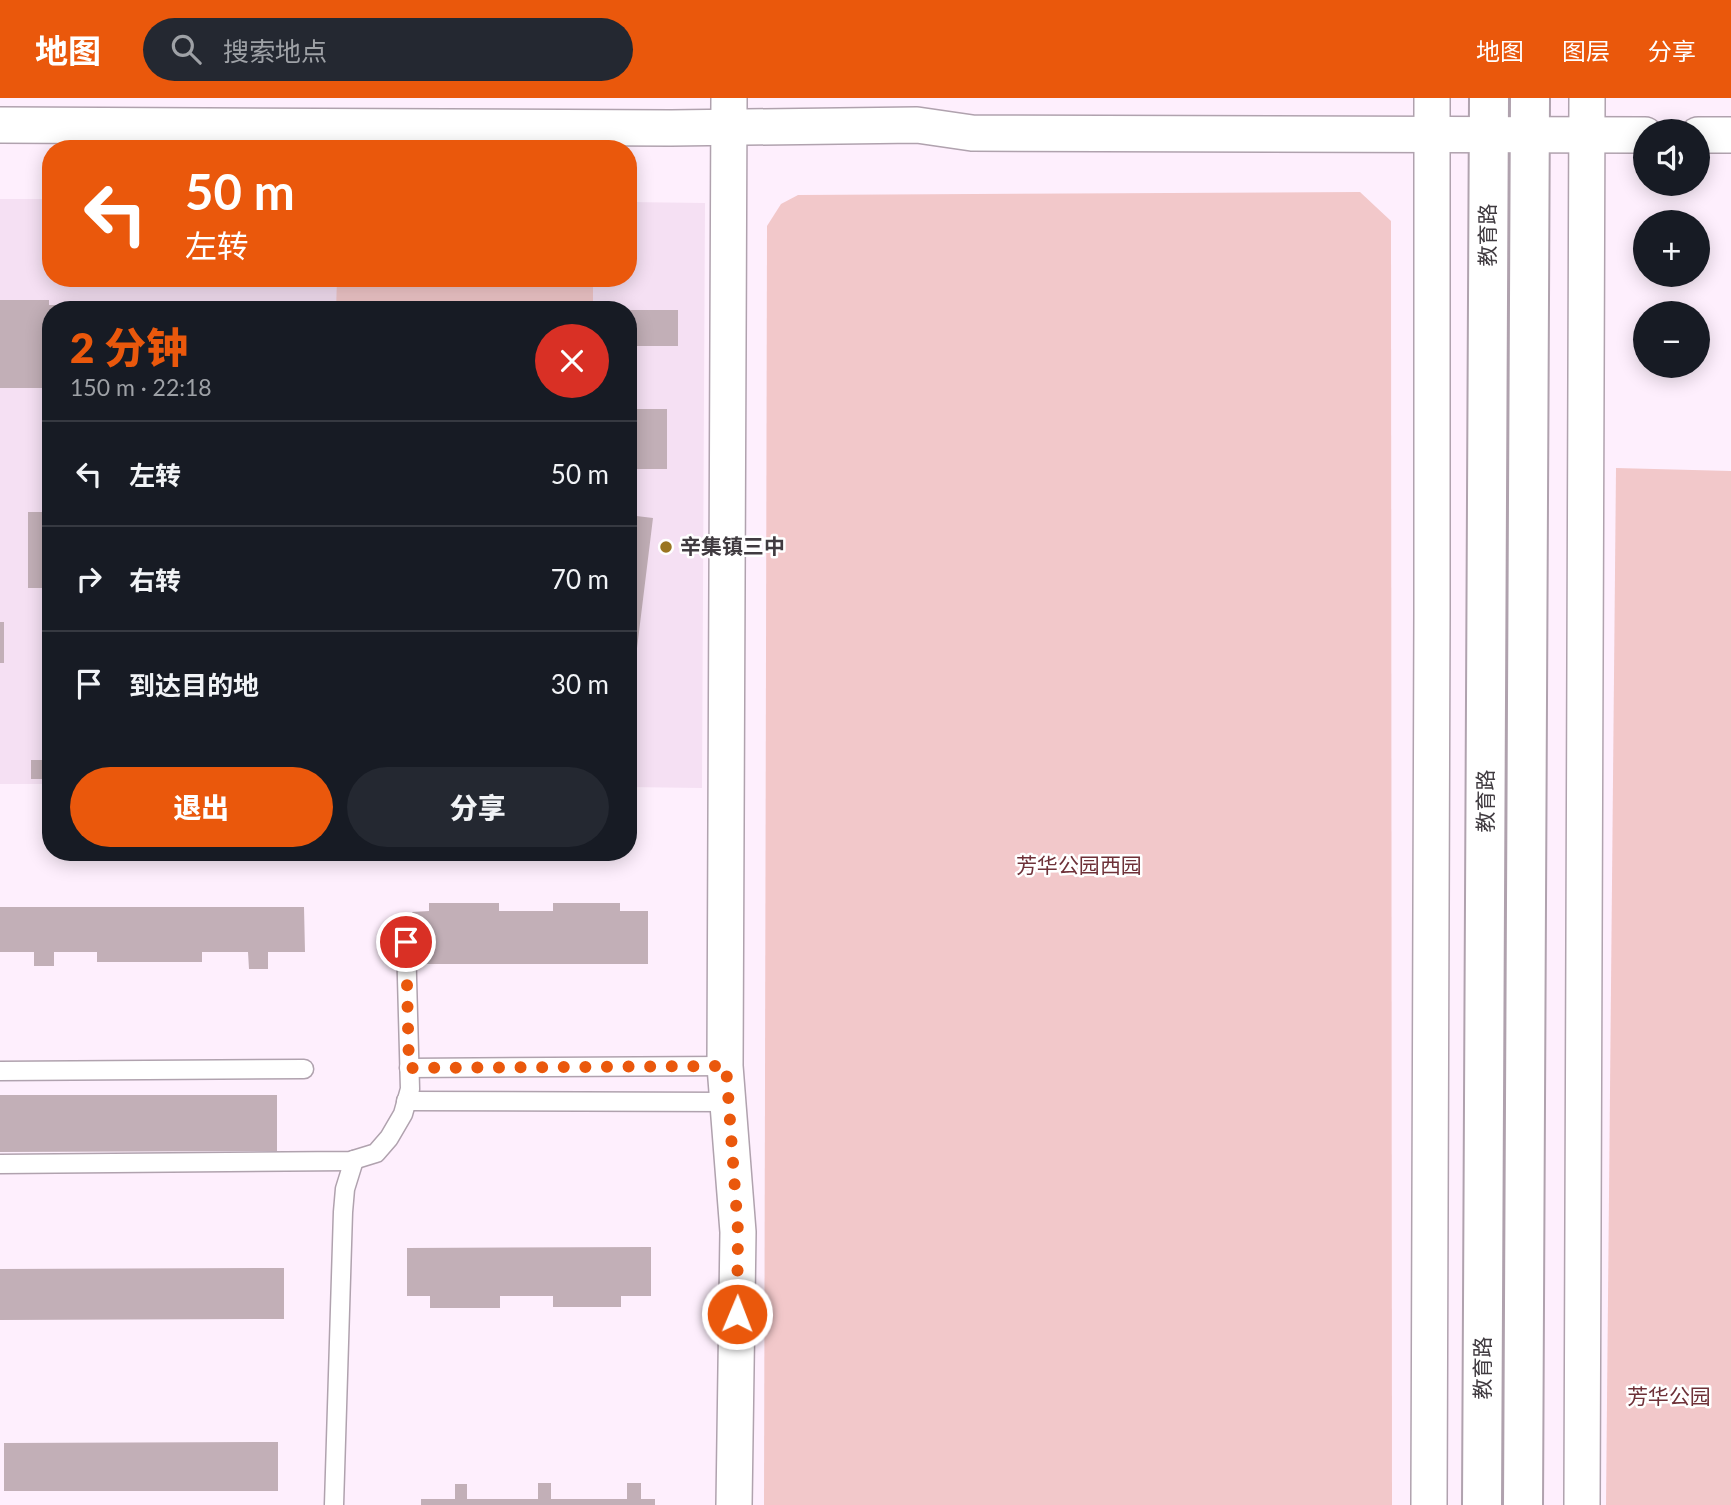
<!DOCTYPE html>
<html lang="zh">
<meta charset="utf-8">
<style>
body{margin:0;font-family:Lato,"Noto Sans SC",sans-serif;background:#242831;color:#f1f3f6;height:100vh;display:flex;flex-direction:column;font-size:26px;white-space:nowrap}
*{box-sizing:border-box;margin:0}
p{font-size:23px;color:#9ea1a6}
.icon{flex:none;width:38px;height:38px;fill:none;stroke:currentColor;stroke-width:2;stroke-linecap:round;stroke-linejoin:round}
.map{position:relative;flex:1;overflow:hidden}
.sheet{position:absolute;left:42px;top:203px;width:595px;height:560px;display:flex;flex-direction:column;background:#171b24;border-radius:28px;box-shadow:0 4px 18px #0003}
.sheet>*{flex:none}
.banner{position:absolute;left:42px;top:42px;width:595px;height:147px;border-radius:28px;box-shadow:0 4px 18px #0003;background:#ea580c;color:#fff;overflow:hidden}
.controls{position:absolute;left:1633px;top:21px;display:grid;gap:14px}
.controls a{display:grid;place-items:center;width:77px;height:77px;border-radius:50%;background:#171b24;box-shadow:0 4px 18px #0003;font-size:35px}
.pin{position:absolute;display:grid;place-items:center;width:60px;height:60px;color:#fff;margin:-30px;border:4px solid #fff;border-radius:50%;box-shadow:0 2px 7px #0007}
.me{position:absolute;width:77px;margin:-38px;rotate:1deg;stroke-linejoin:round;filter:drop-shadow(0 0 5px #0008)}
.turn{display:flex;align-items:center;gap:24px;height:147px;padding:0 28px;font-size:32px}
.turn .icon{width:91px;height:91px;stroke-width:2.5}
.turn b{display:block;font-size:49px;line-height:60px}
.round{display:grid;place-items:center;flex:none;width:74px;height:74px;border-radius:37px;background:#242831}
.head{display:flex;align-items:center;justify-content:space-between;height:119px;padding:0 28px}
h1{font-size:42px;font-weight:800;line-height:52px;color:#ea580c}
.primary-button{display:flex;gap:14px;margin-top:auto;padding:14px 28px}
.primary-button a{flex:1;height:80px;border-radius:42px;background:#ea580c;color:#fff;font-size:28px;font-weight:800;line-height:80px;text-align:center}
.primary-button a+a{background:#242831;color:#f1f3f6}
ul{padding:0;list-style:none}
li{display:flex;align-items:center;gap:21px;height:105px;padding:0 28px;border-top:2px solid #363941}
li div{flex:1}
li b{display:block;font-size:26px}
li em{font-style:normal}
header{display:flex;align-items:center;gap:42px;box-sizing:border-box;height:98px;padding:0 35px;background:#ea580c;color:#fff}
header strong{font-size:33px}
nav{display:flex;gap:38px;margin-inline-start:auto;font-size:24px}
.search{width:490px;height:63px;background:#242831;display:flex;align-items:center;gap:18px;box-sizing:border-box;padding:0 24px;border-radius:38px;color:#9ea1a6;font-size:26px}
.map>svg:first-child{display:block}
</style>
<header>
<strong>地图</strong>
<div class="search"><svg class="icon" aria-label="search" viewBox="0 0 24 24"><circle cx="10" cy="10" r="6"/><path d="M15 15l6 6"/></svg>搜索地点</div>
<nav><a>地图</a><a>图层</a><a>分享</a></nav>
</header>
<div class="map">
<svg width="1731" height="1407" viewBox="0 0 1731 1407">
<rect width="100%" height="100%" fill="#feeffd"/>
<path fill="#f5e0f3" d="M 0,101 L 51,101 L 51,180 L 628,180 L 628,104 L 705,105 L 702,690 L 628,689 L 628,212 L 51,212 L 51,686 L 0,686 Z"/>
<g fill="#f2c8ca">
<path d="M 1360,94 L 1391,123 L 1392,1407 L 764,1407 L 767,128 L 781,106 L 798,97 Z"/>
<path d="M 337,180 L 593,180 L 593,212 L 336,212 Z"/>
<path d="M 1616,370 L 1731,373 L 1731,1407 L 1606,1407 Z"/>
</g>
<g fill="#c2afb7">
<path d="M 0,202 L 49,202 L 49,207 L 246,208 L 246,203 L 294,203 L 294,212 L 51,212 L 51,290 L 0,290 Z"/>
<rect x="628" y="212" width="50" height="36"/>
<rect x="628" y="311" width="39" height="60"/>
<rect x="28" y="414" width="23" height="76"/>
<path d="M 628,417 L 653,420 L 630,607 L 628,607 L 628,484 L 633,442 L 628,441 Z"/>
<rect x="0" y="524" width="4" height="41"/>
<rect x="31" y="662" width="20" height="19"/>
<path d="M 429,805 L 499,805 L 499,813 L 553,813 L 553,805 L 620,805 L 620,813 L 648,813 L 648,866 L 412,866 L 412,814 L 429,813 Z"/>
<path d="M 0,809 L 304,809 L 305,854 L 268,854 L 268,871 L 249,871 L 248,854 L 202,854 L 202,864 L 97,864 L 97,854 L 54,854 L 54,868 L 34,868 L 34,854 L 0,854 Z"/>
<path d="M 0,997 L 277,997 L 277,1053 L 0,1054 Z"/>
<path d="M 651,1149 L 651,1198 L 621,1198 L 621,1209 L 553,1209 L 553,1198 L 500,1198 L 500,1210 L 430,1210 L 430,1198 L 407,1198 L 407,1150 Z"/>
<path d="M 284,1170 L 284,1221 L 0,1222 L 0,1171 Z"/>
<path d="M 278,1344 L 278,1393 L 4,1393 L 4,1345 Z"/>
<path d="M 538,1385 L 551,1385 L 551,1401 L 627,1401 L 627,1385 L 641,1385 L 641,1401 L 655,1401 L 655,1407 L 421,1407 L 421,1401 L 455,1401 L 455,1386 L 467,1386 L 467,1401 L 538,1401 Z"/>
</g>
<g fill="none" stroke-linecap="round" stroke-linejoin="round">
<g stroke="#b0a2ae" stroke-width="21">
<g id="lane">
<path d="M 409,970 L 725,968"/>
<path d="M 0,973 L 304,971"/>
<path d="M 406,1003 L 728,1004"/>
<path d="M 0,1066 L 350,1063 L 376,1055 L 389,1040 L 403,1016 L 410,991 L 406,843"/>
<path d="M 334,1407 L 343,1114 L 345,1091 L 354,1062"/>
</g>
</g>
<g stroke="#b0a2ae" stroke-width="38">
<g id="street">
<path d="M 729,0 L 725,968 L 738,1134 L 734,1407"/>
<path d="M 0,27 L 671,30 L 917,27 L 972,35 L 1645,37"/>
<path d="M 1698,37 L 1731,37"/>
<path d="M 1429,1407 L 1432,514 L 1432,0"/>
<path d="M 1582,1407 L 1587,0"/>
</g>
</g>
<g stroke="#b0a2ae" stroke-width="42">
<g id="primary">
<path d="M 1482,1407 L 1489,0"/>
<path d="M 1523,1407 L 1530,0"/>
</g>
</g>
<use href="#lane" stroke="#fff" stroke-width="18"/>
<use href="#street" stroke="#fff" stroke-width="35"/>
<use href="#primary" stroke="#fff" stroke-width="38"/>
</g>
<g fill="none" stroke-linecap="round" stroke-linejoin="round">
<path stroke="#ea580c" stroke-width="12" stroke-dasharray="0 21.6" d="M 406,844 L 409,970 L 726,968 L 738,1133 L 737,1216"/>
</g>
<circle fill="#9a7521" stroke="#fff" stroke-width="2.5" cx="666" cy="449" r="7"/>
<g text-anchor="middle" stroke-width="5" stroke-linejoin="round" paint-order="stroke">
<g font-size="21" fill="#403b40" stroke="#fff">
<text transform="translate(1488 137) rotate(-90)" y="7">教育路</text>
<text transform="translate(1486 703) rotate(-90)" y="7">教育路</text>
<text transform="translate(1483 1270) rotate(-90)" y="7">教育路</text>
</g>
<g font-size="21" font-weight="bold" fill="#403b40" stroke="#fff" text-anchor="start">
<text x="680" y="456">辛集镇三中</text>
</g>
<g font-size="21" fill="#6e3138" stroke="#fff">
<text x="1079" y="775">芳华公园西园</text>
<text x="1669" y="1306">芳华公园</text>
</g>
</g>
</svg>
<div class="controls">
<a><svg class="icon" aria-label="sound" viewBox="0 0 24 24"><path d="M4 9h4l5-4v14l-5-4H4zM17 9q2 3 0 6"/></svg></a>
<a>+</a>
<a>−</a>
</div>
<div class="pin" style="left:406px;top:844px;background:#d93025"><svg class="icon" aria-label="arrive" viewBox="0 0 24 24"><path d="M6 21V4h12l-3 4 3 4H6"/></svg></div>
<svg class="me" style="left:737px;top:1216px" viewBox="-20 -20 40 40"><circle r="17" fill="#ea580c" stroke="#fff" stroke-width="3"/><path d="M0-11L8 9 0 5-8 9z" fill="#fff"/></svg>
<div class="banner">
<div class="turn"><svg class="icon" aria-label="left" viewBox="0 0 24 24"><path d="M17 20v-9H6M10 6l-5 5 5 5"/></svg><div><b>50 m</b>左转</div></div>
</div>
<section class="sheet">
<div class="head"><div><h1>2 分钟</h1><p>150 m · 22:18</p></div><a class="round" style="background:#d93025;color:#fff"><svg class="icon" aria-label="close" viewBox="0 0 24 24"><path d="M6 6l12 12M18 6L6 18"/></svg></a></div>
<ul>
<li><svg class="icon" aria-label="left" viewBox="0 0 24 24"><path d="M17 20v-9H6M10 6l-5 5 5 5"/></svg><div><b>左转</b></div><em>50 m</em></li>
<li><svg class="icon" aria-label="right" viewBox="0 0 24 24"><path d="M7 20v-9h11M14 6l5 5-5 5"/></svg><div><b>右转</b></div><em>70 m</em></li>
<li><svg class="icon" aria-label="arrive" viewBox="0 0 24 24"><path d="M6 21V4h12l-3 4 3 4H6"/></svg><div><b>到达目的地</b></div><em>30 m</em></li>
</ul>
<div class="primary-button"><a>退出</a><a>分享</a></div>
</section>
</div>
